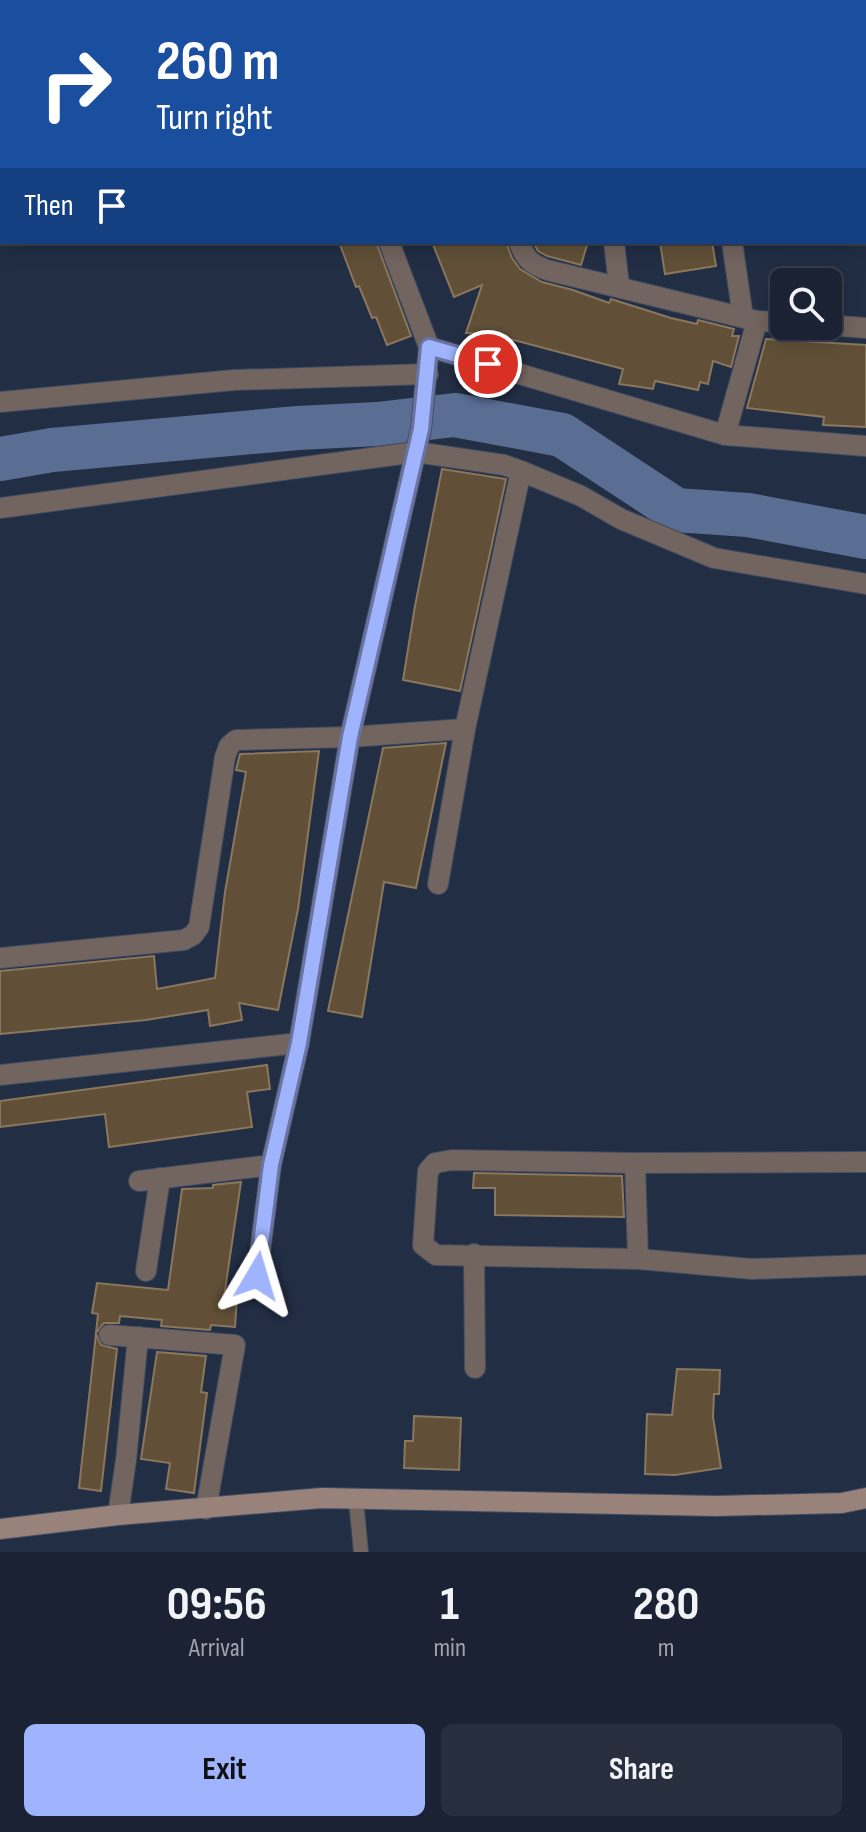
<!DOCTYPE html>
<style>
body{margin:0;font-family:"Sofia Sans Condensed",sans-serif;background:#272f3f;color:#f1f3f6;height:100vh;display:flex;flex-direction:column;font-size:30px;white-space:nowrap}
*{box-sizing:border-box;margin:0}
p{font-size:26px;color:#9fa4ac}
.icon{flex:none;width:44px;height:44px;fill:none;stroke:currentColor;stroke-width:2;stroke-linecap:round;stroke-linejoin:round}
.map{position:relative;height:1552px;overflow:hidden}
.drawer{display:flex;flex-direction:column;background:#1a2233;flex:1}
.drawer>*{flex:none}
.banner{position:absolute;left:0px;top:0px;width:866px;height:244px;box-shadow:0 4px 20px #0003,0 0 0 2px #383f4e;background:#1a4fa0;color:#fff;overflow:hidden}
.tools{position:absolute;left:770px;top:268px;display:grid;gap:16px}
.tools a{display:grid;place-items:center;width:72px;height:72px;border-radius:12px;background:#1a2233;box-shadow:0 4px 20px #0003,0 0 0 2px #383f4e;font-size:40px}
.pin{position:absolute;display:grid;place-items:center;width:68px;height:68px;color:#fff;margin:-34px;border:4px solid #fff;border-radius:50%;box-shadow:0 2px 8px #0007}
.me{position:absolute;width:88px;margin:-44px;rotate:7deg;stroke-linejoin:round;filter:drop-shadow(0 0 6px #0008)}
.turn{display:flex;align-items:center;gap:28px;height:168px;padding:0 24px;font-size:36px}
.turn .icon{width:104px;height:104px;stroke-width:2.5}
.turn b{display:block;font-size:56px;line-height:68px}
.then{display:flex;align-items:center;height:76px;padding:0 24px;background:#0003;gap:16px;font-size:30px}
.eta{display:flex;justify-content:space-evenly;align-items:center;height:136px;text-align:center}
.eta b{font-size:48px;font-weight:700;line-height:56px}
.cta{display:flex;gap:16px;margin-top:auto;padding:16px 24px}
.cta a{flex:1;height:92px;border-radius:12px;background:#a0b3fd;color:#111;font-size:32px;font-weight:700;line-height:92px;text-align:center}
.cta a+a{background:#272f3f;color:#f1f3f6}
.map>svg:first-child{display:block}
</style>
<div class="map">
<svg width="866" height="1552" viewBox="0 0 866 1552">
<rect width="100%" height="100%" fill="#222e44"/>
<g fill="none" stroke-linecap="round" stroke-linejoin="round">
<path stroke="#5a6d93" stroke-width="44" d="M 0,459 L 52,450 L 298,428 L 377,424 L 455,415 L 562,435 L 676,510 L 748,515 L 866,537"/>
</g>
<g fill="#615037" stroke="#8a775d" stroke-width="2">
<path d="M 339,242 L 376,242 L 411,336 L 387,345 L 376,317 L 372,318 L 359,286 L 356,287 Z"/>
<path d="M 432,242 L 506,242 L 512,258 L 520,269 L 542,282 L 573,290 L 609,303 L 611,299 L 671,318 L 697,324 L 698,320 L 734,329 L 732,336 L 739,336 L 731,367 L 713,361 L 708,384 L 700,382 L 698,390 L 655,381 L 653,389 L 619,384 L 623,369 L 491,334 L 466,333 L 482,285 L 454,297 Z"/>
<path d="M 533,242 L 588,242 L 581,265 L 547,256 L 538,251 Z"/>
<path d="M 660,242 L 712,242 L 716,266 L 665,274 Z"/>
<path d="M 766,339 L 866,345 L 866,427 L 823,425 L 824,417 L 747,408 Z"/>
<path d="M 442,469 L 506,479 L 460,691 L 403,680 L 415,606 Z"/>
<path d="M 446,743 L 416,888 L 384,882 L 362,1017 L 328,1011 L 383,748 Z"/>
<path d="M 319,751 L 298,909 L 278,1010 L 239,1003 L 242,1020 L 210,1026 L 208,1010 L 146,1020 L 0,1034 L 0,971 L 154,956 L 157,989 L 215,978 L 225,892 L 246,772 L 236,770 L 240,754 Z"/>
<path d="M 267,1065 L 270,1089 L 247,1092 L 252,1127 L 109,1147 L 105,1114 L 0,1127 L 0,1101 Z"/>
<path d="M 474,1173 L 622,1176 L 624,1217 L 495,1215 L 495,1188 L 473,1188 Z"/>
<path d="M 241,1182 L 224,1297 L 237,1298 L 235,1327 L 211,1325 L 210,1330 L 161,1326 L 162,1320 L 120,1316 L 119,1323 L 104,1323 L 96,1333 L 98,1314 L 92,1313 L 97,1283 L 168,1290 L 182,1189 L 213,1188 L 213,1185 Z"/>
<path d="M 96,1334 L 101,1345 L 117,1349 L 101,1491 L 79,1488 Z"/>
<path d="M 157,1352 L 206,1356 L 201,1392 L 207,1393 L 194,1493 L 166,1489 L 170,1463 L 141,1459 Z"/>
<path d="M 677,1369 L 720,1370 L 719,1394 L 714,1394 L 713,1417 L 721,1468 L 675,1475 L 645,1474 L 647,1414 L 672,1415 Z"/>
<path d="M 414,1416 L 461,1418 L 459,1470 L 404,1468 L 405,1441 L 413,1441 Z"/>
</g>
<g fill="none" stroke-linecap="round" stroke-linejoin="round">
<g stroke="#404c61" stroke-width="16">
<path id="lane" d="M 356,1500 L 361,1552"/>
</g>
<g stroke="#404c61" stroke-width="22">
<g id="street">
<path d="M 116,0 L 134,2"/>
<path d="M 426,0 L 427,2"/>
<path d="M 653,0 L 654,2"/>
<path d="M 309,2 L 309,0"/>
<path d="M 864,170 L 866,170"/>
<path d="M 389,242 L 429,347 L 725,435 L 866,446"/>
<path d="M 519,242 C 525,259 531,264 547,270 L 757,321 L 784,322"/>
<path d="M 614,242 L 619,286"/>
<path d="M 732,242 L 743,317"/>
<path d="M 828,325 L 866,328"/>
<path d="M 0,402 L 234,380 L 428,374"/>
<path d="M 725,435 L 757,321"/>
<path d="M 521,471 L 581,496 L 621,519 L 714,558 L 866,584"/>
<path d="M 0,508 L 416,452 L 504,465 L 521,471 L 465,729 L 438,884"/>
<path d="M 0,958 L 184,940 L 193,935 L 199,927 L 225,757 L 229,746 L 236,740 L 350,737 L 465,729"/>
<path d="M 0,1075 L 299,1043"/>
<path d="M 866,1162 L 635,1163 L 452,1160 L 435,1163 L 428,1171 L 423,1245 L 436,1255 L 638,1259 L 752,1269 L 866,1265"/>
<path d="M 635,1163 L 638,1259"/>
<path d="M 139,1181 L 271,1165"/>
<path d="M 474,1254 L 475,1368"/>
<path d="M 146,1271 L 160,1178"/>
<path d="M 257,1276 L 271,1165 L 299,1043 L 350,737 L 421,429 L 429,347"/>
<path d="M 109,1335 L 235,1345 L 206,1509"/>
<path d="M 118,1515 L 126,1460 L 138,1337"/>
</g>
</g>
<g stroke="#404c61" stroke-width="22">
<path id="secondary" d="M 0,1529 L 118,1515 L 322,1498 L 716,1506 L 842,1503 L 866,1498"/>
</g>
<use href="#lane" stroke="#72645f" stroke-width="14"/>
<use href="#street" stroke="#72645f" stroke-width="20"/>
<use href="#secondary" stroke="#98827a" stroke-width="20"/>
</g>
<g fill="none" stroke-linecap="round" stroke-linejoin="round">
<g stroke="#6874a4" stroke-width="20">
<path id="route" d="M 257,1276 L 271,1165 L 299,1043 L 350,737 L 421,429 L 429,347 L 488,364"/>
</g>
<use href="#route" stroke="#a0b3fd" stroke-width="14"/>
</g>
</svg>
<div class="tools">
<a><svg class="icon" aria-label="search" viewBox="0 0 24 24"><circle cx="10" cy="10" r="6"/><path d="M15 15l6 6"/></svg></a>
</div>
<div class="pin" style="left:488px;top:364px;background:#d93025"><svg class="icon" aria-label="arrive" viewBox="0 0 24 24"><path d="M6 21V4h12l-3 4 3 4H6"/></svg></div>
<svg class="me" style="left:257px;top:1276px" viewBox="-20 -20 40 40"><path d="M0-17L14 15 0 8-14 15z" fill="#a0b3fd" stroke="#fff" stroke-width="4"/></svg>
<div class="banner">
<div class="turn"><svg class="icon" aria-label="right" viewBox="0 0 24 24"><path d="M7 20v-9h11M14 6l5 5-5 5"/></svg><div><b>260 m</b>Turn right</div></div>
<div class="then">Then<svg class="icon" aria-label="arrive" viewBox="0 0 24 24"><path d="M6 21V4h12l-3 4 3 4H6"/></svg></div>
</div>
</div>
<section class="drawer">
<div class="eta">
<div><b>09:56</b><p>Arrival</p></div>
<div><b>1</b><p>min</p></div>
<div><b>280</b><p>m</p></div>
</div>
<div class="cta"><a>Exit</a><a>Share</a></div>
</section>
